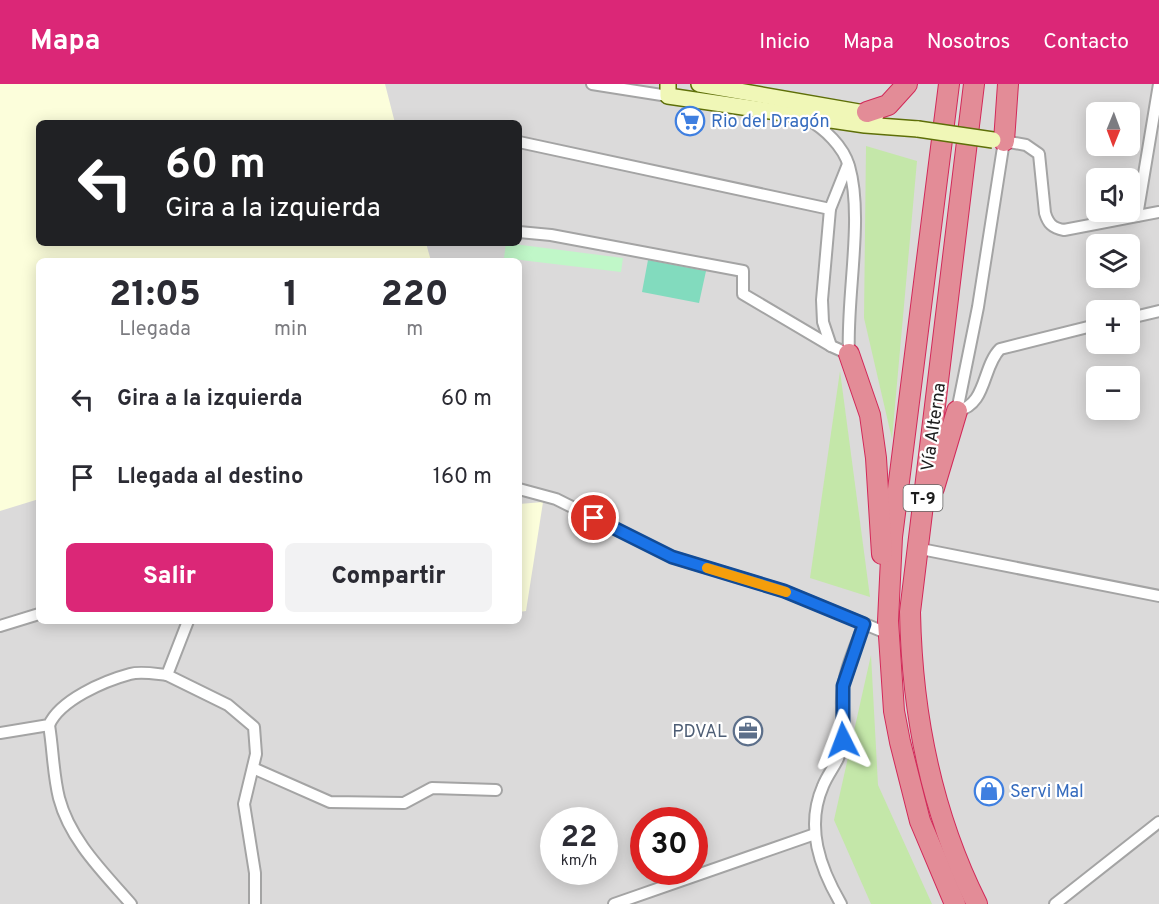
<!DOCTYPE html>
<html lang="es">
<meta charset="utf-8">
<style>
body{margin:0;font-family:Overpass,sans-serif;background:#f2f2f3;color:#2b2b33;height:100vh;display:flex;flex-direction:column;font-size:22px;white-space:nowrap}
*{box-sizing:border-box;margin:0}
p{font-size:20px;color:#7c7c81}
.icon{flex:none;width:33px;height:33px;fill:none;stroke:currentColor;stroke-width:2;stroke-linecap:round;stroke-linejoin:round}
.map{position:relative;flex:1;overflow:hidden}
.panel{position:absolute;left:36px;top:174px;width:486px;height:366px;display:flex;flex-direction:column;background:#fff;border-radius:9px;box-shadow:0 3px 15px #0003}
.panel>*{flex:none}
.top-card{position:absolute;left:36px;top:36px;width:486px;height:126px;border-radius:9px;box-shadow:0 3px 15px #0003;background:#202124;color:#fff;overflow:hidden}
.needle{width:39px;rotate:181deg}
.fabs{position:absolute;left:1086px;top:18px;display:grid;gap:12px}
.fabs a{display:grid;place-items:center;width:54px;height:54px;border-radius:9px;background:#fff;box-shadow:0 3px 15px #0003;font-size:30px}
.speed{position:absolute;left:540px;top:723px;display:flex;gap:12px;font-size:30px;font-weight:700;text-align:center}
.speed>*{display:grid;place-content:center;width:78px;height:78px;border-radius:50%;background:#fff;box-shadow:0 3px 15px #0003;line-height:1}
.speed small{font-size:15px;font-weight:400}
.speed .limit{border:9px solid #d22;background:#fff;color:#111}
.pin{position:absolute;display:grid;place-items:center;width:51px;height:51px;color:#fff;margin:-26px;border:3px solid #fff;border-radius:50%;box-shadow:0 2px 6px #0007}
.me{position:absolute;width:66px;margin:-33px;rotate:357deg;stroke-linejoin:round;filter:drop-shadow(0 0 4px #0008)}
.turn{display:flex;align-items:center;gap:21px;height:126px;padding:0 30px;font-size:27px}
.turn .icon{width:78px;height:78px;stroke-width:2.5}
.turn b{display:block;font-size:42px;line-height:51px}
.eta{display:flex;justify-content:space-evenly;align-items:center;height:102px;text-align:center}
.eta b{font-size:36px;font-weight:800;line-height:42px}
.primary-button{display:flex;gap:12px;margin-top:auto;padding:12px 30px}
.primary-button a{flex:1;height:69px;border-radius:9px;background:#db2777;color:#fff;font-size:24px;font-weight:800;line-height:69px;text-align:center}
.primary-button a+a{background:#f2f2f3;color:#2b2b33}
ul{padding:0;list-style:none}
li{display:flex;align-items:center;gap:18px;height:78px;padding:0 30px}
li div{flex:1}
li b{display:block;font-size:22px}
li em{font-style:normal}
header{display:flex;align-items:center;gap:36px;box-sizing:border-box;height:84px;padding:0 30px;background:#db2777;color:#fff}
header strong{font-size:28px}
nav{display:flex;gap:33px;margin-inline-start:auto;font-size:21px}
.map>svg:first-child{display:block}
</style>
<header>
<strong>Mapa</strong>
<nav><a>Inicio</a><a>Mapa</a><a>Nosotros</a><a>Contacto</a></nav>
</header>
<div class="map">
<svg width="1159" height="820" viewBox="0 0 1159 820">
<rect width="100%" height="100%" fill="#eeebe2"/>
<path fill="#dbdada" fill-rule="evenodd" d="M 0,0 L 1159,0 L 1159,820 L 0,820 ZM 1096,28 L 1130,28 L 1130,62 L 1096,62 ZM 39,39 L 519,39 L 519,159 L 39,159 ZM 1096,94 L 1130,94 L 1130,128 L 1096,128 ZM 1096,160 L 1130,160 L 1130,194 L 1096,194 ZM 39,177 L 519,177 L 519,537 L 39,537 ZM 1096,226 L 1130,226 L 1130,260 L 1096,260 ZM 1096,292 L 1130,292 L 1130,326 L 1096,326 ZM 554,736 L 604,736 L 604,788 L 554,788 ZM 644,736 L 694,736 L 694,788 L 644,788 Z"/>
<g fill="#fcfedb">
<path d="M 0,0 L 385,0 L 395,39 L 39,39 L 39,159 L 426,159 L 431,177 L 39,177 L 39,415 L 0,427 Z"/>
<path d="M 543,418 L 526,527 L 519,528 L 519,420 Z"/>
</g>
<g fill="#c4e7a9">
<path d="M 866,62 L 917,77 L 892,355 L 864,234 Z"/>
<path d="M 840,287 L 870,513 L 810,494 Z"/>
<path d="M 871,571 L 878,701 L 932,820 L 871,820 L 834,736 Z"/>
</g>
<path fill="#c0f7c8" d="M 506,159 L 623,174 L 621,188 L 504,174 Z"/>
<path fill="#82dbbe" d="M 648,176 L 706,187 L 699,219 L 642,208 Z"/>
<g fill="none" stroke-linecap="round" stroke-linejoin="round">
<g stroke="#a4a4a4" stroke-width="14">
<g id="street">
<path d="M 592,0 L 668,12"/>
<path d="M 519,58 L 830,125"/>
<path d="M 1137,132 L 1159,0"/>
<path d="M 519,148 L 551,151 L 743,187 L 743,210 L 831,262 L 849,270 C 846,213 864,134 849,82 C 843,62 825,45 807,35"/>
<path d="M 1130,234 L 1159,227"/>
<path d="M 831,262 L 823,238 L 822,216 L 830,125 L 848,80"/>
<path d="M 957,327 L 978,223 L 1004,57 L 1026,61 L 1039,70 L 1045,129 C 1048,139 1052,144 1064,146 L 1159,128"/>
<path d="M 957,327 C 987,321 982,283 1000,265 L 1096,241"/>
<path d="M 519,405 L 556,415 L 672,473 L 784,507 L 889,550"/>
<path d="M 916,464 L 1159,512"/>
<path d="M 0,542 L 39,530"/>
<path d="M 167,591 L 228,621 L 254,643 L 256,670 L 244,720 L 255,789 L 255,820"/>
<path d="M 49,641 C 53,665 53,690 59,714 C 70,756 103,788 131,820"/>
<path d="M 0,649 L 49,641 C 60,616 104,597 130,590 C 141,587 156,590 167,591 L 188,537"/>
<path d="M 253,684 L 330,718 L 404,719 L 432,704 L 496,706"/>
<path d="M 614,820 L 815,750"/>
<path d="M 841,820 C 820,784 805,743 823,702 C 829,687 840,677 842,661 C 845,645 841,630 842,615 C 843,588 855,564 864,540"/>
<path d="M 1055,820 L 1159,738"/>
</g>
</g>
<g stroke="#5e6f08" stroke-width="18">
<g id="secondary">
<path d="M 668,0 L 668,12 L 865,41 L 918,45"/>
<path d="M 699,0 L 876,31"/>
</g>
</g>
<g stroke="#d22959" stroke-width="22">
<g id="highway">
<path d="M 949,0 L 892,453 L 888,537 L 894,627 L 900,658 L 920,737 L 955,820"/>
<path d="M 974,0 L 910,528 C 912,630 931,728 977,820"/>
<path d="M 867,28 L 888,21 L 907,0"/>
<path d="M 1004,57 L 1008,0"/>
<path d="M 849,270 L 870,331 L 876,374 L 882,470"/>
<path d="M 934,404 L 957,327"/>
</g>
</g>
<use href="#street" stroke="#fff" stroke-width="10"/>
<use href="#secondary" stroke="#f0f7b7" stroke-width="15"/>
<use href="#highway" stroke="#e38c97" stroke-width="20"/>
<g stroke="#5e6f08" stroke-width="18" stroke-linecap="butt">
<path id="secondary-bridge" d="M 918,45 L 993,56"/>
</g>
<use href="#secondary-bridge" stroke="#f0f7b7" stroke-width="15"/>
</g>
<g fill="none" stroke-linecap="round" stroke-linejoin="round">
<g stroke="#114b97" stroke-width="15">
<path id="route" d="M 594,434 L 672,473 L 784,507 L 864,540 L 843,602 L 843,656"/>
</g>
<use href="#route" stroke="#1a73e8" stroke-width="10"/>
<path stroke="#f59e0b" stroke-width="10" d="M 707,484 L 786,508"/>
</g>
<defs>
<g id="supermarket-ring" transform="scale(1.5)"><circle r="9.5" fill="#fff" stroke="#3f7fe0" stroke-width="1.5"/><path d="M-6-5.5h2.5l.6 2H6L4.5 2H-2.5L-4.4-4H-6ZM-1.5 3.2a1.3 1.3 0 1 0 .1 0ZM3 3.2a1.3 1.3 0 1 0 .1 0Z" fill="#3f7fe0"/></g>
<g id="office-ring" transform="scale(1.5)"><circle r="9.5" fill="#fff" stroke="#5c6f8a" stroke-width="1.5"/><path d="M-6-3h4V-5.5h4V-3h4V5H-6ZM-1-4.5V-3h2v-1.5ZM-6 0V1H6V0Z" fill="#5c6f8a"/></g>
<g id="shop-ring" transform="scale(1.5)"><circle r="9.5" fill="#fff" stroke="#3f7fe0" stroke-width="1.5"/><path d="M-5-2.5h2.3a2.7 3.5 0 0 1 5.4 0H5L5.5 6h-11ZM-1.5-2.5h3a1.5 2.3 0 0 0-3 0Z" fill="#3f7fe0"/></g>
</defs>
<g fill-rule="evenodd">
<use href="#supermarket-ring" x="690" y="37"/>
<use href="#office-ring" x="748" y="647"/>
<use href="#shop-ring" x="989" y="707"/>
</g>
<g text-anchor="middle" stroke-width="4.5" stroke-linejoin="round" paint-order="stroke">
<rect fill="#fff" stroke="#616161" stroke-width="1.5" x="903.5" y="401" width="39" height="26" rx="4.5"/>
<g font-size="16" font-weight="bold" fill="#1d1d1d">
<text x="923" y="420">T-9</text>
</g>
<g font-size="18" fill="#366cbe" stroke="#fff" text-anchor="start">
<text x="711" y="43">Rio del Dragón</text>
<text x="1010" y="713">Servi Mal</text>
</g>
<g font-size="18" fill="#1d1d1d" stroke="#fff">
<text transform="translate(933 343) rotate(-82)" y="6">Vía Alterna</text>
</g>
<g font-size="18" fill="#4e5e75" stroke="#fff" text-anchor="end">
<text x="727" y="653">PDVAL</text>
</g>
</g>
</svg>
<div class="fabs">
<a><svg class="needle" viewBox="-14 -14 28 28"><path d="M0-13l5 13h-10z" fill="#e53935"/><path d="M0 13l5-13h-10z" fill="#7c7c81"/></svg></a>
<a><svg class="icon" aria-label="sound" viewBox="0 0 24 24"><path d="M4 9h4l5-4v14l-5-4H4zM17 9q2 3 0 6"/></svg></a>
<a><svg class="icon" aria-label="layers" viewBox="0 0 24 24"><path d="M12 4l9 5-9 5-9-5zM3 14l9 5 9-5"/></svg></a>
<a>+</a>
<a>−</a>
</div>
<div class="speed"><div>22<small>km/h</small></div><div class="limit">30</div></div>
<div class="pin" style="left:594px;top:434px;background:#d93025"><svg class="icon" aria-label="arrive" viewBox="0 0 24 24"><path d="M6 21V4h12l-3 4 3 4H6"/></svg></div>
<svg class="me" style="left:843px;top:656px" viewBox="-20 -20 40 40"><path d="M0-17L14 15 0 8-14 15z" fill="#1a73e8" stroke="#fff" stroke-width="4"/></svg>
<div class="top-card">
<div class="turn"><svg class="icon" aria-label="left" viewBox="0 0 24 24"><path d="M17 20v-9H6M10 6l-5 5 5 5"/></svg><div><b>60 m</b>Gira a la izquierda</div></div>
</div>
<section class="panel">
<div class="eta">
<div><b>21:05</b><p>Llegada</p></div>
<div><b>1</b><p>min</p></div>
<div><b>220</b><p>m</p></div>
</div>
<ul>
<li><svg class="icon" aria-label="left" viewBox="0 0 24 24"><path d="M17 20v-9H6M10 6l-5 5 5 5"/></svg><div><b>Gira a la izquierda</b></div><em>60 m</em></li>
<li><svg class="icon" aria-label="arrive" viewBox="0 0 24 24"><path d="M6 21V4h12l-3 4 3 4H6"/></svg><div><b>Llegada al destino</b></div><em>160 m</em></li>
</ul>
<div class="primary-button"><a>Salir</a><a>Compartir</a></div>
</section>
</div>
